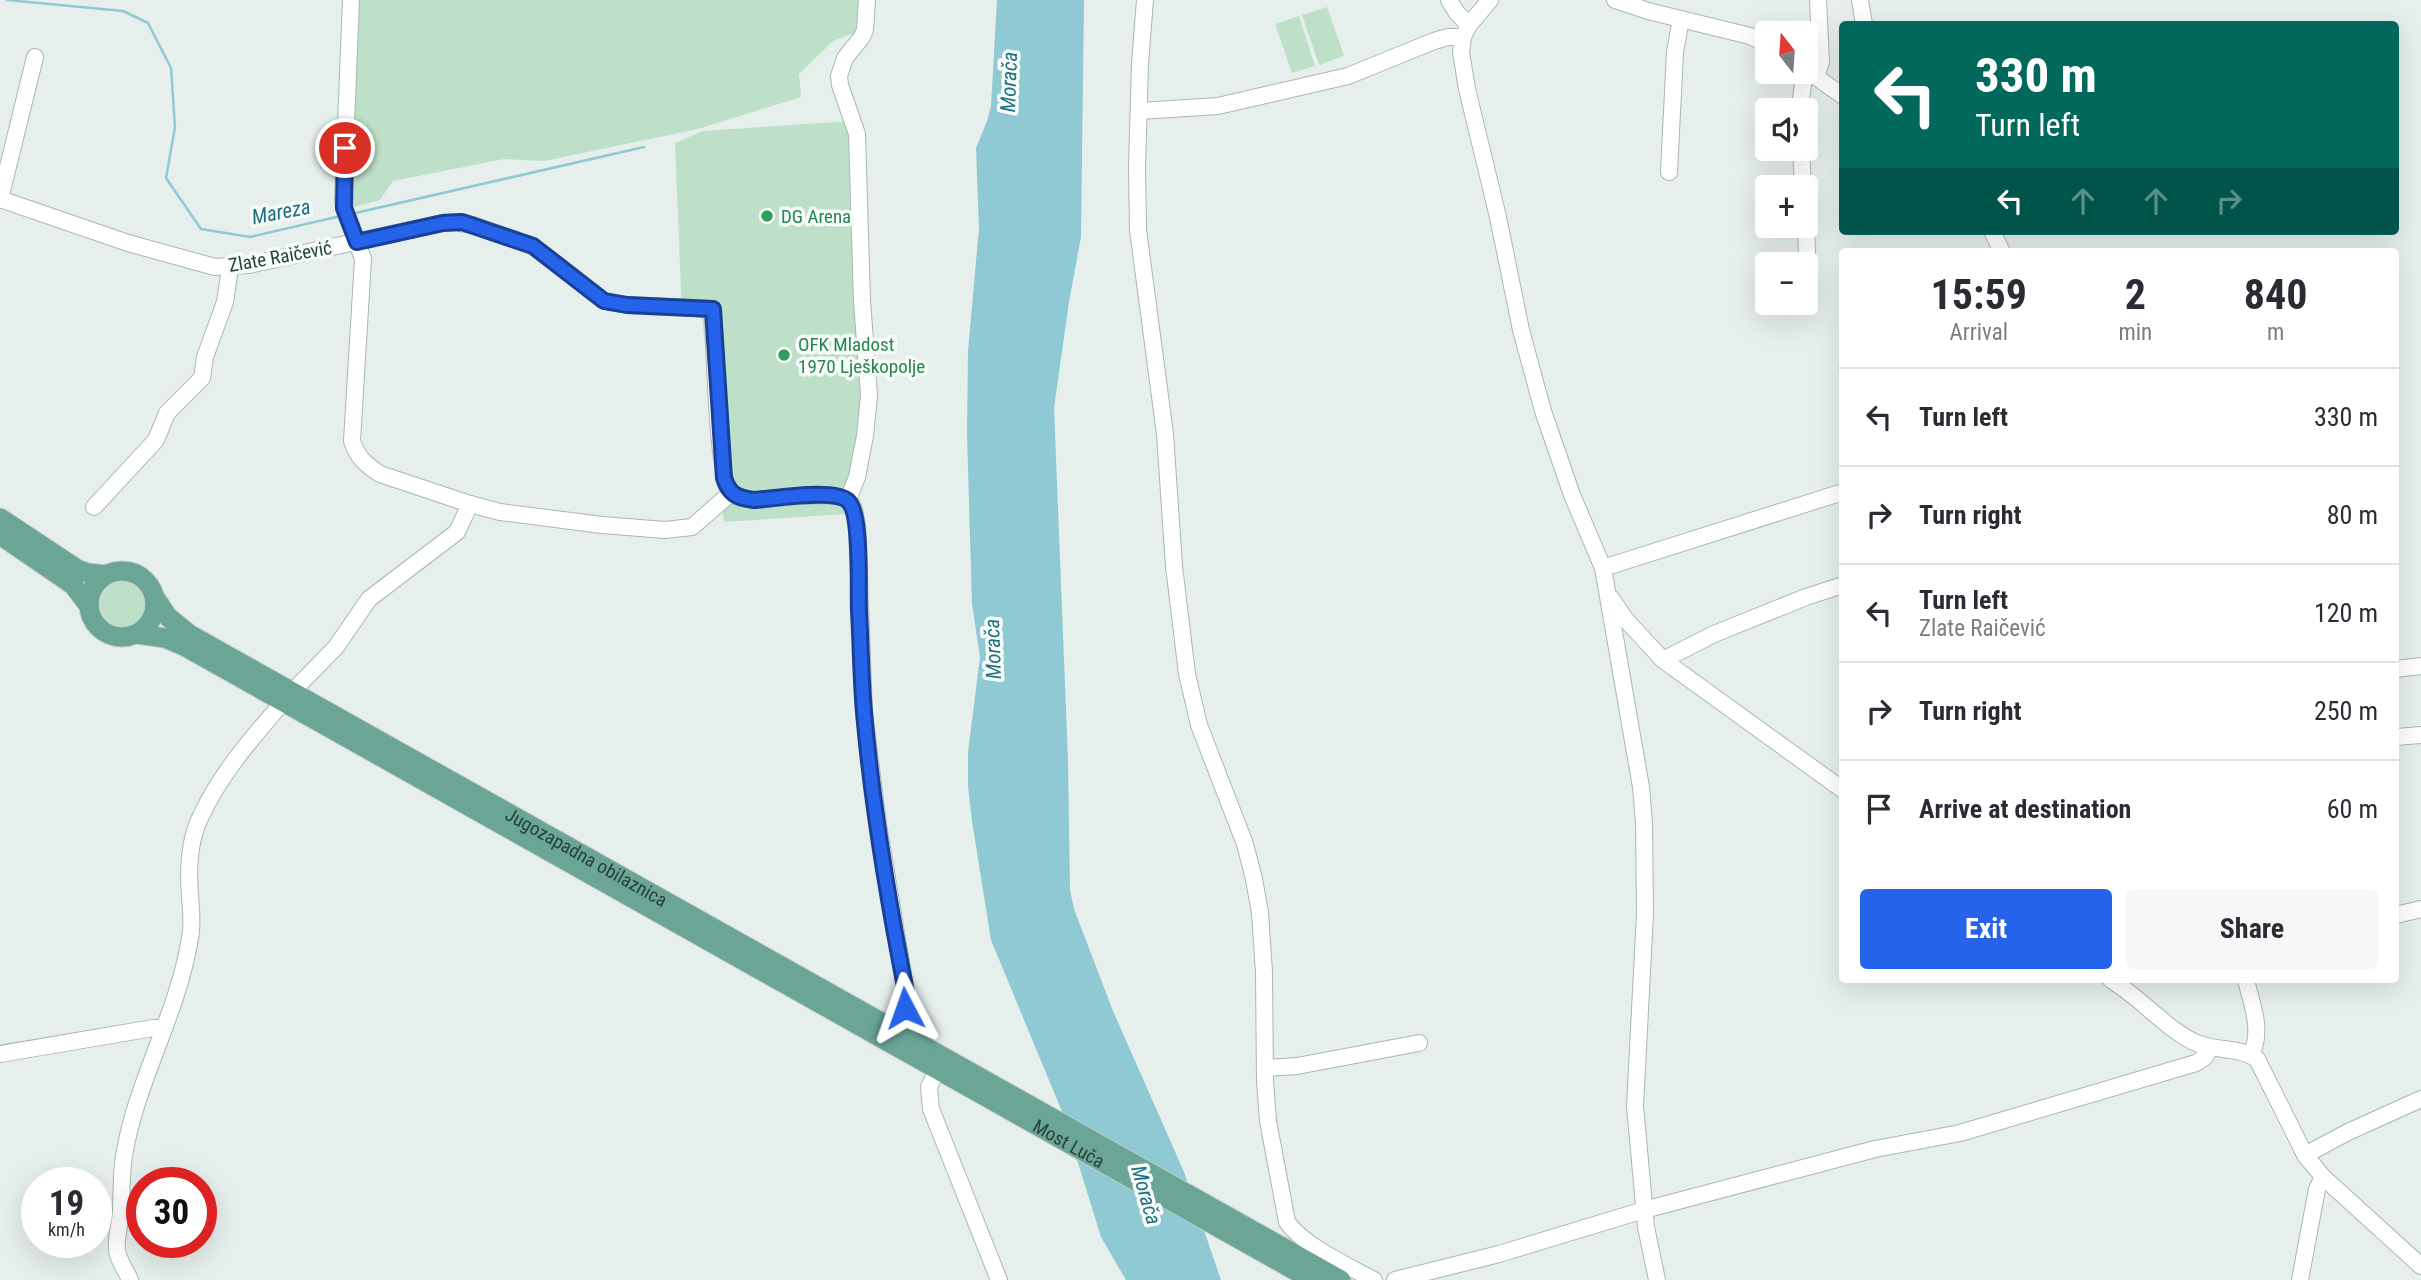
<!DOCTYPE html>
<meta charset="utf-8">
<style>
body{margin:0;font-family:"Roboto Condensed",sans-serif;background:#f7f7f7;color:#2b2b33;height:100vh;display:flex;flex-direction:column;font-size:26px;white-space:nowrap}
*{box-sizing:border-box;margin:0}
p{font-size:23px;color:#7c7c81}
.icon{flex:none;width:38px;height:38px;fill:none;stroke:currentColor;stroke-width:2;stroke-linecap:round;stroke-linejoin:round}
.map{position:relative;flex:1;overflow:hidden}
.panel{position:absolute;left:1839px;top:248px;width:560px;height:735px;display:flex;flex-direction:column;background:#fff;border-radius:7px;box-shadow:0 7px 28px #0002}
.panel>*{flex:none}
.top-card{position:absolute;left:1839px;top:21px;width:560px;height:214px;border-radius:7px;box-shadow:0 7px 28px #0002;background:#00695c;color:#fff;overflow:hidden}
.needle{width:46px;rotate:343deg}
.controls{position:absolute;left:1755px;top:21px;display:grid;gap:14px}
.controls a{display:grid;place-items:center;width:63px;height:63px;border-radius:7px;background:#fff;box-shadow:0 7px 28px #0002;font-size:35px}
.speed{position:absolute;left:21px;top:1167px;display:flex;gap:14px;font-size:35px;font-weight:700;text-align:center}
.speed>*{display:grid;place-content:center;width:91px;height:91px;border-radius:50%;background:#fff;box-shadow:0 7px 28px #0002;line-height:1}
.speed small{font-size:18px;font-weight:400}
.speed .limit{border:10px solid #d22;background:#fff;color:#111}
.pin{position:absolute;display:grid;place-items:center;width:60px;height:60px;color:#fff;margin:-30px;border:4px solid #fff;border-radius:50%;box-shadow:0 2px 7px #0007}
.me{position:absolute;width:77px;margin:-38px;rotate:356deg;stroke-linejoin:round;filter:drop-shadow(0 0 5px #0008)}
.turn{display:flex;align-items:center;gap:24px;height:147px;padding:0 21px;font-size:32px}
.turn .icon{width:91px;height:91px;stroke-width:2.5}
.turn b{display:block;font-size:49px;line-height:60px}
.lanes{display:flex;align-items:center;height:66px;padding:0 21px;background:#0003;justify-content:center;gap:35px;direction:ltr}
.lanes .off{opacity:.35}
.eta{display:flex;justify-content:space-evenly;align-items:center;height:119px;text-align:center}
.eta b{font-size:42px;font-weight:700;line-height:49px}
.action{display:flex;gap:14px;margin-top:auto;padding:14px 21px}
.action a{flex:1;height:80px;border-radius:7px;background:#2563eb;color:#fff;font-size:28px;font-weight:700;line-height:80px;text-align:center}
.action a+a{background:#f7f7f7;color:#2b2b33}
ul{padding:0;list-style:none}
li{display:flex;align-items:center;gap:21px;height:98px;padding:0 21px;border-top:2px solid #e1e1e2}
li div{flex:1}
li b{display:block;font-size:26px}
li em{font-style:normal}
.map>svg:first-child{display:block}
</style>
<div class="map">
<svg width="2421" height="1280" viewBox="0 0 2421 1280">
<rect width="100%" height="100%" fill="#e6efeb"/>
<g fill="#bfe0c8">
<path d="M 356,0 L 867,0 L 865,29 L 833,41 L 799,74 L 801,97 L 698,129 L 544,161 L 504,159 L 393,181 L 380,200 L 347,209 Z"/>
<path d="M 1327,7 L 1344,56 L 1319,65 L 1302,15 Z"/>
<path d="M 1299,16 L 1315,66 L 1292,73 L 1275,24 Z"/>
<path d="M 850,121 L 865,391 L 846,514 L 724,522 L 702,318 L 682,315 L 675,143 L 703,131 Z"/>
<circle cx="123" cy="604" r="23"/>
</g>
<path fill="#8ec9d4" d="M 997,0 L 1084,0 L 1081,237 L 1069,302 L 1054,408 L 1068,760 L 1070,890 L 1074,909 L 1113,1011 L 1184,1172 L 1221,1280 L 1126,1280 L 1101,1237 L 1063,1114 L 991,940 L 972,821 L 968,787 L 968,752 L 980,657 L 972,604 L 967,434 L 968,351 L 979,228 L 976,148 L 987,121 L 991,106 Z"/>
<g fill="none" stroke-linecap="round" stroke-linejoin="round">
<g stroke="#8ec9d4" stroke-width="2.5">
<path d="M 7,0 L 123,11 L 148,23 L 171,68 L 175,127 L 166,178 L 201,229 L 250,237 L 341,216"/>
<path d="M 351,214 L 644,147"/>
</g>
<g stroke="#a8b8b2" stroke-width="18">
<g id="minor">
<path d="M 351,0 L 343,198 L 344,208 L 363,259 L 352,441 C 357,457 366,465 380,474 L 470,504 L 500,512 L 602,525 L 665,530 L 692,527 L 731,493"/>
<path d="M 1145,0 L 1140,64 L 1137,167 L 1138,230 L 1165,434 L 1174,566 L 1187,674 L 1199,725 L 1245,844 L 1254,879 L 1260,913 L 1264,972 L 1265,1081 L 1268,1121 L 1287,1222 C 1304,1246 1348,1266 1374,1280"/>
<path d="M 1449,0 L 1457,13 L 1469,25"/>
<path d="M 1490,0 L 1469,25 L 1463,37 L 1461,52 L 1467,89 L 1498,217 L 1521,330 L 1543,411 L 1572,495 L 1603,568 L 1641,787 L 1644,823 L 1645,914 L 1635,1106 L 1646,1227 L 1657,1280"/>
<path d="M 1615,0 L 1648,11 L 1750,36 L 1768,45"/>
<path d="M 1860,0 L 1864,24"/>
<path d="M 1806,70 L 1843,96"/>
<path d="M 1816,77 L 1821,62 L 1818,0"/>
<path d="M 1799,110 L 1805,72"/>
<path d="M 1139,111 L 1218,106 L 1348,76 L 1434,41 L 1448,37 L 1463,37"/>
<path d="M 1801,149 L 1803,187"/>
<path d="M 1669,172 L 1675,52 L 1681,19"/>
<path d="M 0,199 L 128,243 L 215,267 L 249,265 L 442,223 L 454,222 L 473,225 L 533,246 L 604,301 L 627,305 L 713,309 C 714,337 717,475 730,491 C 735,498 745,499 754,500 C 773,499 834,490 847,500 C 855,505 855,516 857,525 L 864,713 L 878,824 L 906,992 L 905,1008 L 895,1028"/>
<path d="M 0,199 L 35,57"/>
<path d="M 1806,226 L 1807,254"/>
<path d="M 1992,231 L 2002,252"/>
<path d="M 848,500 L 857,477 L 865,436 L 869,395 L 862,301 L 857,134 L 840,85 L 839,76 L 845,58 L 862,37 L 865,30 L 867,0"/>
<path d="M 94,507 L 156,440 L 167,413 L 202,378 L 205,357 L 225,302 L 230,268"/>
<path d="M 1603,568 L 1843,492"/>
<path d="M 1611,598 L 1626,620 L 1663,660 L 1843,790"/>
<path d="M 1663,660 L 1714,634 L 1806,597 L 1843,585"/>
<path d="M 2396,669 L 2421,666"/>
<path d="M 293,691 L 336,647 L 369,599 L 457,532 L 470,504"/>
<path d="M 2396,737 L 2421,735"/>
<path d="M 2396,915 L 2421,909"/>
<path d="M 2111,980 C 2141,998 2164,1027 2194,1042 C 2215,1052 2238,1046 2257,1059 L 2305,1155 L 2323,1177 L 2421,1266"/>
<path d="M 2246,980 C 2252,1005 2263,1030 2251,1055"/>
<path d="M 0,1054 L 153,1028 L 164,1028"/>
<path d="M 1265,1068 L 1297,1066 L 1419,1043"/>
<path d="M 937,1070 L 929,1087 L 931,1109 L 999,1280"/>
<path d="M 2305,1155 L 2348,1132 L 2421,1099"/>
<path d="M 130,1280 C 126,1270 119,1262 117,1251 C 115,1238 121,1223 121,1209 C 122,1192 121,1174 124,1156 C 136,1081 178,1014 190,938 C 193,924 191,910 190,896 C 188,871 189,841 200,818 C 220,774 252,738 283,702"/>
<path d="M 1395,1280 L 1499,1254 L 1644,1210 L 1875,1149 L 1960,1133 L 2196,1063 L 2205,1057 L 2210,1048"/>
<path d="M 2300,1280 L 2317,1189 L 2323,1177"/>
</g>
</g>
<g stroke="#c2cac8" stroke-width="21">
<g id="major">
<path d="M 0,518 L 77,569 L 88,573 L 106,575"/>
<path d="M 0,535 L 73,585 L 89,606"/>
<circle cx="122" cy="604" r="33"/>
<path id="s1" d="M 154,596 L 168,617 L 189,634 L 1341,1280"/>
<path id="s2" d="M 137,634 L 165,638 L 184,646 L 1312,1280"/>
</g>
</g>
<use href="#minor" stroke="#fff" stroke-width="16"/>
<use href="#major" stroke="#6aa596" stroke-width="19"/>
</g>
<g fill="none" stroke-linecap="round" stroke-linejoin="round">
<g stroke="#184099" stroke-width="18">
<path id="route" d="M 345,148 L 344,208 L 357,242 L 443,223 L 462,222 L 533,246 L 604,301 L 627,305 L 713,309 L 724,478 C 729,494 737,498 754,500 C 774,499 834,488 848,501 C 862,513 858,590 859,611 C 861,645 861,679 864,712 C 872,806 888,900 906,992 L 905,1008"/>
</g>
<use href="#route" stroke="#2563eb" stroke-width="12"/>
</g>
<g fill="#2e9e5b" stroke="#f7fbf9" stroke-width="2.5">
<circle cx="767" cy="216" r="7"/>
<circle cx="784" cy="355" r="7"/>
</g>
<g text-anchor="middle" stroke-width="7" stroke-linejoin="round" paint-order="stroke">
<g font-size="19" fill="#27864d" stroke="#f7fbf9" text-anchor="start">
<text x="781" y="223">DG Arena</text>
<text x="798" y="351">OFK Mladost<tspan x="798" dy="22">1970 Lješkopolje</tspan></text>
</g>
<g font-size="19" fill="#24423a" stroke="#f7fbf9">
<text transform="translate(280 256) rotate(-10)" y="7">Zlate Raičević</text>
<text dy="7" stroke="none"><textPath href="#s1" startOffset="508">Jugozapadna obilaznica</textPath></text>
<text dy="7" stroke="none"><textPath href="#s2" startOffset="1064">Most Luča</textPath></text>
</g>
<g font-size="21" font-style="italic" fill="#1c6f80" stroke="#f7fbf9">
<text transform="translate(1009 82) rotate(-88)" y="7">Morača</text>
<text transform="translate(281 212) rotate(-11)" y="7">Mareza</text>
<text transform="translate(993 649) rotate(-92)" y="7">Morača</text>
<text transform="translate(1146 1195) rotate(74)" y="7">Morača</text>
</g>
</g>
</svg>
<div class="controls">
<a><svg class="needle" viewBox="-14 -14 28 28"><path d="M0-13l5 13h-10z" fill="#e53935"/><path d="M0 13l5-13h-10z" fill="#7c7c81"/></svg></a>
<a><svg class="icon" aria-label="sound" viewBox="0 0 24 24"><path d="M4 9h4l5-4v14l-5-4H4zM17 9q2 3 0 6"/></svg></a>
<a>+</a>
<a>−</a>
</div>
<div class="speed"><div>19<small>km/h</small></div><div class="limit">30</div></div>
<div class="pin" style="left:345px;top:148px;background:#d93025"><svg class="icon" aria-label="arrive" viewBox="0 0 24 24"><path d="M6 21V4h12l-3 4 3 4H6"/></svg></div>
<svg class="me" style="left:905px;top:1008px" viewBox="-20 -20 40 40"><path d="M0-17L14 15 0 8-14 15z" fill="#2563eb" stroke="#fff" stroke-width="4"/></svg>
<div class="top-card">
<div class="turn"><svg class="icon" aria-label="left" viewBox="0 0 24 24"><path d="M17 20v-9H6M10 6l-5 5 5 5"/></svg><div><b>330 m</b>Turn left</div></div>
<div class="lanes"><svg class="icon" aria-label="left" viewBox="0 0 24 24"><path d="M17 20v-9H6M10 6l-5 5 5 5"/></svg><svg class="icon off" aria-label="ahead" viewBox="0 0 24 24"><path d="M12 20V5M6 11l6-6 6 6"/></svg><svg class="icon off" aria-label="ahead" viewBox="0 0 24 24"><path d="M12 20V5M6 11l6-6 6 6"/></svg><svg class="icon off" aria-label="right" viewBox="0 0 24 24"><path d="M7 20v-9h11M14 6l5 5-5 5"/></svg></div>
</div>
<section class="panel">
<div class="eta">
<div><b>15:59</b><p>Arrival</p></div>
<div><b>2</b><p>min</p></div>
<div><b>840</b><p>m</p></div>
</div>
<ul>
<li><svg class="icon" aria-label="left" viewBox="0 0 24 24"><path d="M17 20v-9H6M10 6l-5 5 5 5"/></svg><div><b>Turn left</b></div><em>330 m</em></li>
<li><svg class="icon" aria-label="right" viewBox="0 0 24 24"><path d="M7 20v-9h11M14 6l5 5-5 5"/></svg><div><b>Turn right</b></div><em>80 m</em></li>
<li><svg class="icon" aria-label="left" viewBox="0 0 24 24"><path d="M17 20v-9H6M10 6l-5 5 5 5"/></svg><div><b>Turn left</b><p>Zlate Raičević</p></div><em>120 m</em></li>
<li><svg class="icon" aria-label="right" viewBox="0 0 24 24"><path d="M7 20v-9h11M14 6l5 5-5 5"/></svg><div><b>Turn right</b></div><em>250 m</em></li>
<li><svg class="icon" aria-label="arrive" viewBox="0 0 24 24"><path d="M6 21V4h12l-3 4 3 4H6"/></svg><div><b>Arrive at destination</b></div><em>60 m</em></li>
</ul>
<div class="action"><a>Exit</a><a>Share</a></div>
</section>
</div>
